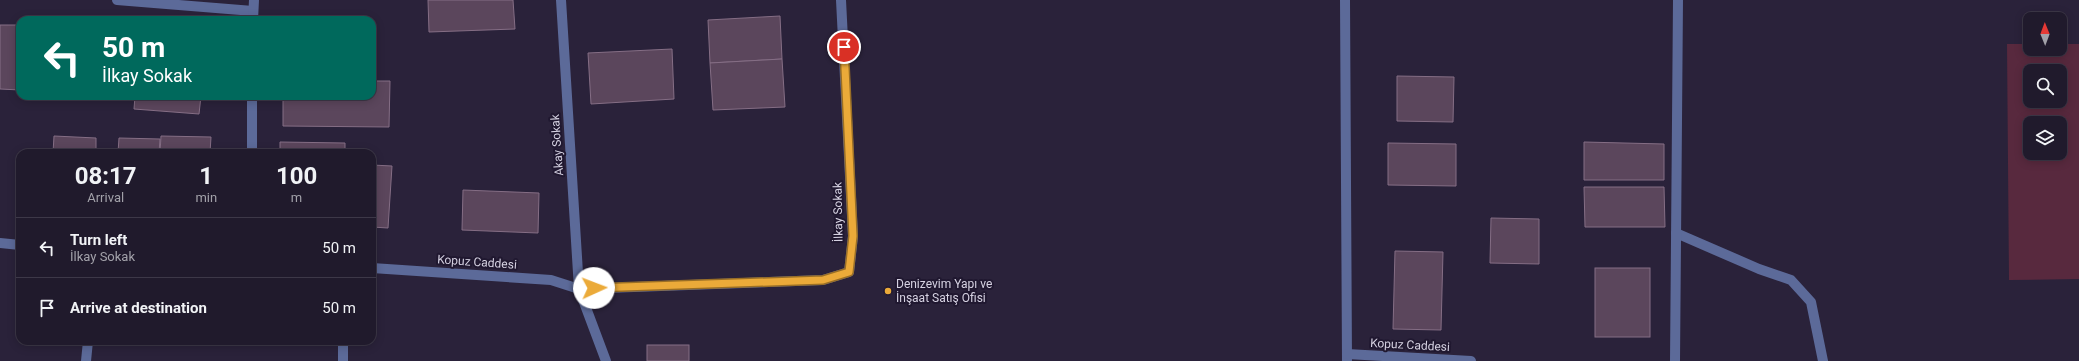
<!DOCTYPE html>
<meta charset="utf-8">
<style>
body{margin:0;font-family:Roboto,sans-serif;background:#282334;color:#f1f3f6;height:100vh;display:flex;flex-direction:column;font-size:15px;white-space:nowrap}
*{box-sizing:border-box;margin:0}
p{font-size:13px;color:#a2a1a9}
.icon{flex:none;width:22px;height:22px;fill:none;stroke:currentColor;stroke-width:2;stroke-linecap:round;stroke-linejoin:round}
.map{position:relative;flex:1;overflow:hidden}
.drawer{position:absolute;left:16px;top:149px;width:360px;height:196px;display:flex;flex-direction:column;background:#201a2c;border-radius:12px;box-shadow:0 2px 10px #0003,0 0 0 1px #3d3848}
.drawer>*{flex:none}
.guide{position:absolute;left:16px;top:16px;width:360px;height:84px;border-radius:12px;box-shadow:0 2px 10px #0003,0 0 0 1px #3d3848;background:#00695c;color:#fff;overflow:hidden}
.needle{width:26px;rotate:359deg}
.fabs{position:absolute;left:2023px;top:12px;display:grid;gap:8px}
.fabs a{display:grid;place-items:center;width:44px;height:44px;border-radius:8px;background:#201a2c;box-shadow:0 2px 10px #0003,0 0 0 1px #3d3848;font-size:20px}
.pin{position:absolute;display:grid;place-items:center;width:34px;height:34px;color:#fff;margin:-17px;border:2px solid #fff;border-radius:50%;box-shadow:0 1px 4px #0007}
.me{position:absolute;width:44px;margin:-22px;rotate:88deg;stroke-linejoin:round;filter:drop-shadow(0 0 3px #0008)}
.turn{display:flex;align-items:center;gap:14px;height:84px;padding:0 20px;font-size:18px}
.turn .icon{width:52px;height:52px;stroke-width:2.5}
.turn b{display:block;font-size:28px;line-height:34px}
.eta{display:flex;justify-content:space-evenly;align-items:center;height:68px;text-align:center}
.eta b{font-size:24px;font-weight:700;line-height:28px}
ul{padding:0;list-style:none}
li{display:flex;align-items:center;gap:12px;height:60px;padding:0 20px;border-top:1px solid #3d3848}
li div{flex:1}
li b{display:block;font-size:15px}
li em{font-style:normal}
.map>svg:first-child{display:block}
</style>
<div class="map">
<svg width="2079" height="361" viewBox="0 0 2079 361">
<rect width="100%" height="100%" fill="#2a223a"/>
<path fill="#58293e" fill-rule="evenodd" d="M 2007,44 L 2030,44 L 2030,49 L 2060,49 L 2060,44 L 2079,44 L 2079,279 L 2009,280 ZM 2030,71 L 2060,71 L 2060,101 L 2030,101 ZM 2030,123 L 2060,123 L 2060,153 L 2030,153 Z"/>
<g fill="#5b465c" stroke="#856e85">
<path d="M 428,0 L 513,0 L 515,29 L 429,32 Z"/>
<path d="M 780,16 L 782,59 L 710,63 L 708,20 Z"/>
<path d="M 0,25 L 20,25 L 20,90 L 0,89 Z"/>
<path d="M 672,49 L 674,99 L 591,104 L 588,53 Z"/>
<path d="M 782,59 L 785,107 L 713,110 L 710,63 Z"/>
<path d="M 1397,76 L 1454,77 L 1453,122 L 1397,121 Z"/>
<path d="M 372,81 L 390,81 L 389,127 L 283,126 L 283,96 L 372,96 Z"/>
<path d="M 135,96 L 201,96 L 199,114 L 134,109 Z"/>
<path d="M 54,136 L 96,138 L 96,153 L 53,153 Z"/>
<path d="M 161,136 L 211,137 L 210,153 L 160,153 Z"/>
<path d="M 119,138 L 160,139 L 159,153 L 118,153 Z"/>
<path d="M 280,142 L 345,143 L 345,153 L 280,153 Z"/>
<path d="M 1584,142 L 1664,144 L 1664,180 L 1584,180 Z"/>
<path d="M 1388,143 L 1456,144 L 1456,186 L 1388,185 Z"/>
<path d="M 372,165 L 392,166 L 388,228 L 372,227 Z"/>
<path d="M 1584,187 L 1664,187 L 1665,227 L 1585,227 Z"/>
<path d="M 463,190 L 539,193 L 538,233 L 462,230 Z"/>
<path d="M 1491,218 L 1539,219 L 1539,264 L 1490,263 Z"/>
<path d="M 1395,251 L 1443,252 L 1441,330 L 1393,329 Z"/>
<rect x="1595" y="268" width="55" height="69"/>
<rect x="647" y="345" width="42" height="16"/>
</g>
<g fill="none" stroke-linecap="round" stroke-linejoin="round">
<g stroke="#5c6a99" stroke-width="10">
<path d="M 117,0 L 253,11"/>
<path d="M 561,0 L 579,289 L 606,361"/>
<path d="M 1345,0 L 1347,361"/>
<path d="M 253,20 L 254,0"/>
<path d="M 252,153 L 252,96"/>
<path d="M 1676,233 L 1759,269 L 1791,280 L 1811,302 L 1823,361"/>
<path d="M 0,243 L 20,245"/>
<path d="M 372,268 L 551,280 L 579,289 L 823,280 L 849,272 L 853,236 L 841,0"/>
<path d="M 343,341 L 343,361"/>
<path d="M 1347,354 L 1471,361"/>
<path d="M 86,361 L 88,341"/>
<path d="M 1675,361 L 1678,0"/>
</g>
</g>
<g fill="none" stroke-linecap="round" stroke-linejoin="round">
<g stroke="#996e25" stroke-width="10">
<path id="route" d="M 594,288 L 823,280 L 849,272 L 853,236 L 844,47"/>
</g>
<use href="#route" stroke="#ebaa39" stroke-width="7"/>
</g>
<circle fill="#ebaa39" stroke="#201830" stroke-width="1.5" cx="888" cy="291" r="4"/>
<g text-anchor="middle" stroke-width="4" stroke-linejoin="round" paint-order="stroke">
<g font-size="12" fill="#d6d2e2" stroke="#201830">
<text transform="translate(557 145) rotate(-94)" y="4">Akay Sokak</text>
<text transform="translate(838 212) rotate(-91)" y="4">İlkay Sokak</text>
<text transform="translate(477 262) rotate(4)" y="4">Kopuz Caddesi</text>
<text transform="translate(1410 345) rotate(3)" y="4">Kopuz Caddesi</text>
</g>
<g font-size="12" fill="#d6d2e2" stroke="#201830" text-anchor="start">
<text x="896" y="288">Denizevim Yapı ve<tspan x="896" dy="14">İnşaat Satış Ofisi</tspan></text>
</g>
</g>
</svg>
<div class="fabs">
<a><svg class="needle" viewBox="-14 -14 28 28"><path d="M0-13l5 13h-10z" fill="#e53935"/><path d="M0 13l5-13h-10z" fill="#a2a1a9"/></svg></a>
<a><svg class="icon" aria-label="search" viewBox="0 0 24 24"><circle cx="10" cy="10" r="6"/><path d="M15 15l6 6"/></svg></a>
<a><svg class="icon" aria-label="layers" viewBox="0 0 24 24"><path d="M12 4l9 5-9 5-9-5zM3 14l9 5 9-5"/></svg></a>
</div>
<div class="pin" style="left:844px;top:47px;background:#d93025"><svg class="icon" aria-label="arrive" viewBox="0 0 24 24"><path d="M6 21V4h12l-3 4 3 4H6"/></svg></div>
<svg class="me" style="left:594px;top:288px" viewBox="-20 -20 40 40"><circle r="19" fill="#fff"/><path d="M0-13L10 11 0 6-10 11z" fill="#ebaa39"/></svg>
<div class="guide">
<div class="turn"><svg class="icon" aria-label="left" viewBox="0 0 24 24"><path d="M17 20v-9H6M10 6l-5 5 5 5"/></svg><div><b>50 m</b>İlkay Sokak</div></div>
</div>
<section class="drawer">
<div class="eta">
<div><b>08:17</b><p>Arrival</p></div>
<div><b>1</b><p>min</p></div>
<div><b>100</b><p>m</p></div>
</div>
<ul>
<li><svg class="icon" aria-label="left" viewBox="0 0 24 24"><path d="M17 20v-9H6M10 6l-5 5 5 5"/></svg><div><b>Turn left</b><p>İlkay Sokak</p></div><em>50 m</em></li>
<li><svg class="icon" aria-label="arrive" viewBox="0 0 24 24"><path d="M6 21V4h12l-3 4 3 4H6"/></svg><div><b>Arrive at destination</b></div><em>50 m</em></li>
</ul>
</section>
</div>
